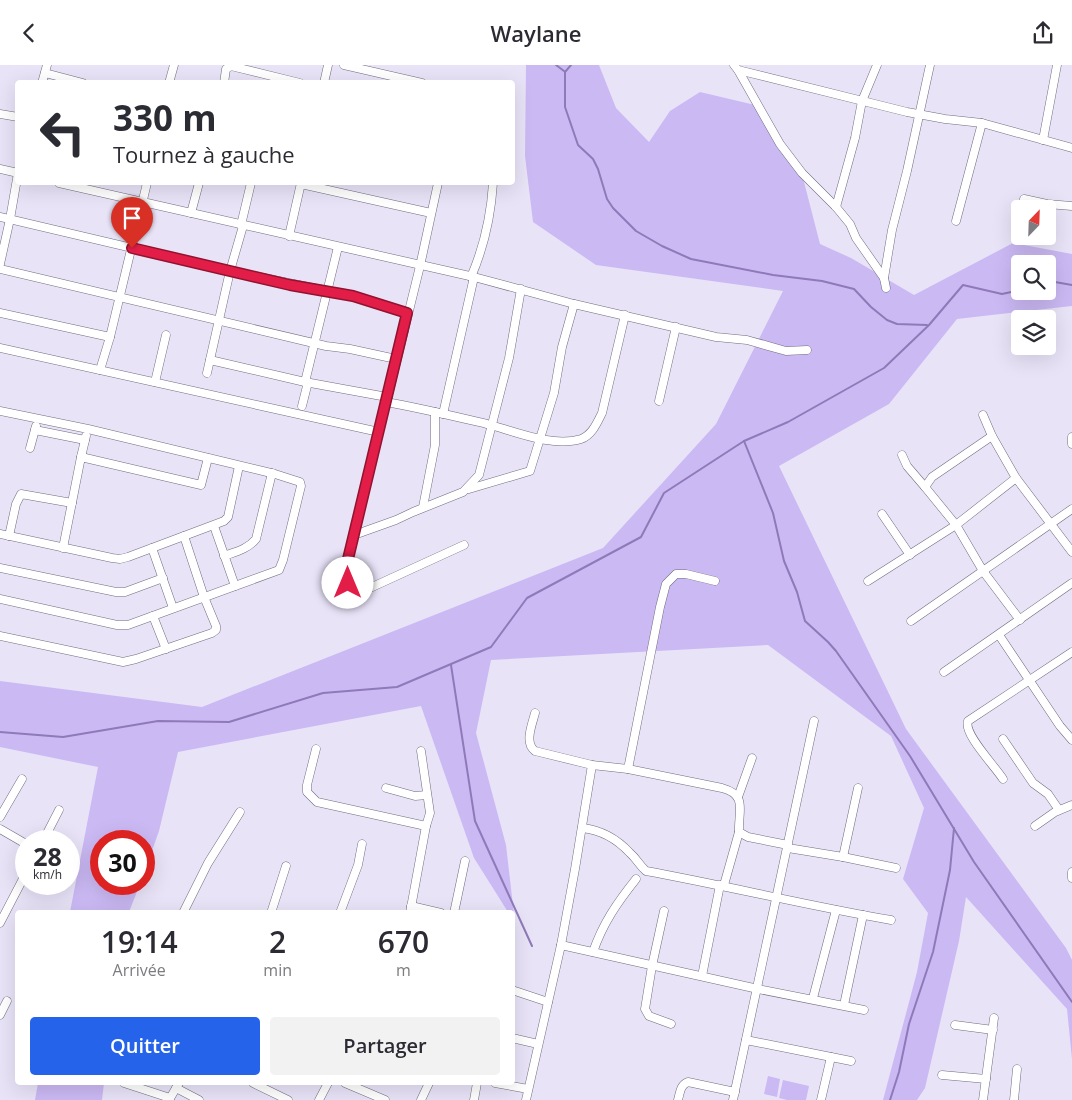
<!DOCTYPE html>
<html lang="fr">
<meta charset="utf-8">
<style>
body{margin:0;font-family:"Open Sans",sans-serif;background:#f2f2f3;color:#2b2b33;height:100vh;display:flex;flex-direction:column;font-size:19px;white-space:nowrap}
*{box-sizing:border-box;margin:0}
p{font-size:16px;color:#7c7c81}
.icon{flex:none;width:28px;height:28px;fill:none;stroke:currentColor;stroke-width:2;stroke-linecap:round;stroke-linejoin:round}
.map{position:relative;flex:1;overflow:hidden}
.drawer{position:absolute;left:15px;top:845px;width:500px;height:175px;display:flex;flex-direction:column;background:#fff;border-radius:5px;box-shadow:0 5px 20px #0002}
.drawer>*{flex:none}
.top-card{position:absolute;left:15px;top:15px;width:500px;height:105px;border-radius:5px;box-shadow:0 5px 20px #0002;background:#fff;color:#2b2b33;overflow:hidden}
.needle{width:32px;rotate:23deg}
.tools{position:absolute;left:1011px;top:135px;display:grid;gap:10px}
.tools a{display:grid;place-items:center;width:45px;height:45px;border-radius:5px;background:#fff;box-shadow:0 5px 20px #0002;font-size:25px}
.speed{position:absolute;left:15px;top:765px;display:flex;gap:10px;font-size:25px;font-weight:700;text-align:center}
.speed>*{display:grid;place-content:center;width:65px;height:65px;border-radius:50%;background:#fff;box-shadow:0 5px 20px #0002;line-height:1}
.speed small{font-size:12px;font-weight:400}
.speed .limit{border:8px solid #d22;background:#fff;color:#111}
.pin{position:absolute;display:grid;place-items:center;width:42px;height:42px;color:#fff;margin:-51px -21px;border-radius:50% 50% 50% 0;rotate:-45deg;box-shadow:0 0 5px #0007}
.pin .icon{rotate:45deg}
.me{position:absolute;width:55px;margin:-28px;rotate:0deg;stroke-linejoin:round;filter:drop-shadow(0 0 4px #0008)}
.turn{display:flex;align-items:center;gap:18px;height:105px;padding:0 15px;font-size:22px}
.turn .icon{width:65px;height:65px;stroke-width:2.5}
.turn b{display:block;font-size:35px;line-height:42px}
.eta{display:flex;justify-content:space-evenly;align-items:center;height:85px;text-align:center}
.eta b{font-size:30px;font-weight:600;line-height:35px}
.action{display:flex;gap:10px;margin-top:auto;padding:10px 15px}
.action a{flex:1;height:58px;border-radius:5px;background:#2563eb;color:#fff;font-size:20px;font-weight:600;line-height:58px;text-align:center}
.action a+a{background:#f2f2f3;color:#2b2b33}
header{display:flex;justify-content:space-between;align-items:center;height:65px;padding:0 15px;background:#fff;font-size:22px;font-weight:600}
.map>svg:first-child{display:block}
</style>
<header><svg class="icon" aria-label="back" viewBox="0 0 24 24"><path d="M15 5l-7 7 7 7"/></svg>Waylane<svg class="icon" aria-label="share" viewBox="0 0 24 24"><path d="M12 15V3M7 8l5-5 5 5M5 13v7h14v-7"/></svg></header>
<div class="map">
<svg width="1072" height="1035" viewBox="0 0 1072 1035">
<rect width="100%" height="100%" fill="#e9e3f8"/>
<g fill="#cbb9f4" fill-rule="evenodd">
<path d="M 526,0 L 599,0 L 616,43 L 649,77 L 670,46 L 700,27 L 755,40 L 803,113 L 820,179 L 851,193 L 914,230 L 1013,178 L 1072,189 L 1072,241 L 957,254 L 889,339 L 779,401 L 906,664 L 1066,883 L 1072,895 L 1072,994 L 1067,944 L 966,832 L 959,876 L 925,1023 L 917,1035 L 883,1035 L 917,907 L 928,848 L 903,814 L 924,743 L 891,671 L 768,580 L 491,595 L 476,668 L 506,780 L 515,858 L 513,854 L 512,848 L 508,847 L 474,793 L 421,641 L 178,687 L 159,766 L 144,808 L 144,776 L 101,776 L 101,819 L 140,819 L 129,847 L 70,847 L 98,702 L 0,682 L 0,616 L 202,642 L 603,483 L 716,359 L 783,226 L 596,200 L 533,157 L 525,91 ZM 1020,199 L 1048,199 L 1048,226 L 1020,226 Z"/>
<path d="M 768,1011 L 780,1014 L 777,1032 L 764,1029 Z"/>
<path d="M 783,1015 L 809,1021 L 806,1035 L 787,1035 L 779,1033 Z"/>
<path d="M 38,1018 L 104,1018 L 102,1035 L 35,1035 Z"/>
</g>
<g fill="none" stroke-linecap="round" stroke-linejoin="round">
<g stroke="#8e7ab8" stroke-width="2">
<path d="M 556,0 L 564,6"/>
<path d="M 571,0 L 565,7 L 565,42 L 578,80 L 593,94 L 598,104 L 607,134 L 613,143 L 636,166 L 662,181 L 691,194 L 773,210 L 822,216 L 854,224 L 871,242 L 887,255 L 897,259 L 927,260"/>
<path d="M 1048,219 L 1055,217 L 1072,220"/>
<path d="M 744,376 L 773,448 L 784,496 L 797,527 L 805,556 L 828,577 L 836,586 L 910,691 L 974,797 L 1072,937"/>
<path d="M 451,600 L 475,756 L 532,881"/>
<path d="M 0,667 L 63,672 L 158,656 L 229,657 L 323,628 L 397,622 L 491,582 L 527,533 L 641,472 L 664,428 L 744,376 L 788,357 L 884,303 L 929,260 L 963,220 L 1002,229 L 1020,225"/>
<path d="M 890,1035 L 899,1007 L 909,959 L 933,887 L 950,805 L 954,763"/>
</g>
<g stroke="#716c7e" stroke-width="9">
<g id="minor">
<path d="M 344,0 L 422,18"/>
<path d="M 734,0 L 738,5 L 907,47 L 945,54 L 982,58 L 1072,83"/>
<path d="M 738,5 L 780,79 L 802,108 L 836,142 L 850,159 L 856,173 L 884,213 L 886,223"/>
<path d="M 45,8 L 83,18"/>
<path d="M 42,18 L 47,0"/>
<path d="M 169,18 L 174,0"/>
<path d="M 224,18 L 226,4 L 231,1 L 300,18"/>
<path d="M 324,18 L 328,0"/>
<path d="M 0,49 L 18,52"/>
<path d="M 1043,75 L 1057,0"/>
<path d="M 0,104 L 18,108"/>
<path d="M 59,118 L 474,212 L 574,239 L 716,272 L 747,275 L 786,286 L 807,285"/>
<path d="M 438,118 L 420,201 L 348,494 L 349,522 L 354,525 L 370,523 L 464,480"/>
<path d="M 301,119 L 431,148"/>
<path d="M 1024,134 L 1047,139 L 1072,141"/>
<path d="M 836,142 L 855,73 L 862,36 L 877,0"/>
<path d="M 191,148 L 199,118"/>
<path d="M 0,152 L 230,206 L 353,231 L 407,248"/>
<path d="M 956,156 L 982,58"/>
<path d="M 241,160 L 251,118"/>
<path d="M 289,171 L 301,118"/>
<path d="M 0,199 L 10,154 L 18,108"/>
<path d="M 0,204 L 326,281 L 350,284 L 396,294"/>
<path d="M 471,212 C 484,182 491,150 493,118"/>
<path d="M 884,213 L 892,165 L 907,106 L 930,0"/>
<path d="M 0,248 L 110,272"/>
<path d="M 0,283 L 379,367"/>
<path d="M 210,295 L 305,317 L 387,332"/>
<path d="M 100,305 L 110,272 L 147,118"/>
<path d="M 207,308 L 230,206 L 243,161"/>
<path d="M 155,317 L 166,270"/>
<path d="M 305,317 L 338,182"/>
<path d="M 659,336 L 676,262"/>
<path d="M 386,337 C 420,343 453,351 487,359 C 514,366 553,383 581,374 C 592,370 597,358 602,348 L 625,250"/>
<path d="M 302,341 L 308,317"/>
<path d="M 0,346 L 88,364 L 275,409 L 300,417 L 301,421 L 283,495 L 279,505 L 128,560 L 117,560 L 0,534"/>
<path d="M 443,349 L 474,212"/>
<path d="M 983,350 L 992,371 L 1016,413 L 1072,487"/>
<path d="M 35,365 L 85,375"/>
<path d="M 992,371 L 932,412 L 925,422 L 956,460 L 983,506 L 1020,555"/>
<path d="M 1072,372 L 1072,379"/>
<path d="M 30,383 L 36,361"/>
<path d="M 902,390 L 907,401 L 925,422"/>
<path d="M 81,392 L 86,371"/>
<path d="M 469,424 L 530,406 L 554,328 L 562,282 L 574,239"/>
<path d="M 423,442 L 435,380 L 435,347"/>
<path d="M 882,449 L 910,490"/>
<path d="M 214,461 L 235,521"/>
<path d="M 0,469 L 112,493 L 120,494 L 128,492 L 224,456 L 228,452 L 239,401"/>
<path d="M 354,470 L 396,455 L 413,447 L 463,427 L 479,410 L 509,293 L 521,224"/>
<path d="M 9,471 L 16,439 L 21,429 L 72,438"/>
<path d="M 63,483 L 81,392 L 201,420 L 208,393"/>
<path d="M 152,483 L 173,543"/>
<path d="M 224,491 C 235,487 248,484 256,474 L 272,408"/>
<path d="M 0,503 L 116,527 L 125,527 L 163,513"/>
<path d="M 868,516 L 956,460 L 1016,413"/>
<path d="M 153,551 L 166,584"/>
<path d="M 911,556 L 1072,444"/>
<path d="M 999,570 L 1060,661 L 1072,675"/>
<path d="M 0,571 L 123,597 L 136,594 L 212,568 L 216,565 L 216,561 L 204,532 L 184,471"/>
<path d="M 944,607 L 1072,518"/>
<path d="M 535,648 C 532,660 524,678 535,686 L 592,700 L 628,704 L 660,542 L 666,519 L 676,509 L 686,509 L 715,516"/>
<path d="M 1003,674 L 1033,718 L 1048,729 L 1059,745"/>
<path d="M 316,684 L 307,720 L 307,727 L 317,737 L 426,761 L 410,848"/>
<path d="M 421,686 L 430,748 L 426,761"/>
<path d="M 628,704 L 722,723 C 748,730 738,746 739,767 L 748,772 L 788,780"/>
<path d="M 1003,714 C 995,701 963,669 968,656 L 1072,587"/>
<path d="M 386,723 L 415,731 L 427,730"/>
<path d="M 738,732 L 752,693"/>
<path d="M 0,752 L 22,714"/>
<path d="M 1035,761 L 1055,747 L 1072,740"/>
<path d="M 582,763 C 601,765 617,774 630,788 C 637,794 639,800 646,806 C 728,821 809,841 891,855"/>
<path d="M 0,764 L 26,779"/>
<path d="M 43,776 L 59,745"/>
<path d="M 788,783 L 843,792 L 858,723"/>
<path d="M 843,792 L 896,803"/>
<path d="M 1072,807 L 1072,813"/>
<path d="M 724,820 L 739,767"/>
<path d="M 411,841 L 441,848"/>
<path d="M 664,846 L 652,901 L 645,944 L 649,951 L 671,959"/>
<path d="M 183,848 L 208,798 L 240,747"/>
<path d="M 271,848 L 286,801"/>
<path d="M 340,848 L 358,800 L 362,779"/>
<path d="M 454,848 L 465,796"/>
<path d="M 0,858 L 26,808"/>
<path d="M 561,880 L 758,924 L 864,945"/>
<path d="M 593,887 C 603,858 617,838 636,814"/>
<path d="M 702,911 L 720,820"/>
<path d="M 512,925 L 548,937"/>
<path d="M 813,933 L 836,845"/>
<path d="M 844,940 L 863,850"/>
<path d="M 0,950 L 7,936"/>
<path d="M 955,960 L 993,965"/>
<path d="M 512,973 L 538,979"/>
<path d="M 746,975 L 851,996"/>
<path d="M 942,1010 L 986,1014"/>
<path d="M 124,1018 L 170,1033"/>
<path d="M 253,1018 L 288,1035"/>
<path d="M 345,1018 L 385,1035"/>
<path d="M 495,1018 L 528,1024"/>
<path d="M 176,1023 L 199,1035"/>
<path d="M 169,1035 L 179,1018"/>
<path d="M 319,1035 L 328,1018"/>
<path d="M 421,1035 L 429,1018"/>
<path d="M 474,1035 L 477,1018"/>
<path d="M 526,1035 L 561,880 L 575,804 L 592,700"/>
<path d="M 678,1035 C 680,1028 680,1020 688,1017 L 735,1027"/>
<path d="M 733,1035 L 814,656"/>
<path d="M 821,1035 L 831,992"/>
<path d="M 983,1035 L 994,953"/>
<path d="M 1014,1035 L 1017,1004"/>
</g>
</g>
<use href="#minor" stroke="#fff" stroke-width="8"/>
</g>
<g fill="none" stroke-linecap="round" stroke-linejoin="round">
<g stroke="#92132f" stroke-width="12">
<path id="route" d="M 132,183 L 290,220 L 353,231 L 407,248 L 348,494 L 348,518"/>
</g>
<use href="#route" stroke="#e11d48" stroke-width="9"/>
</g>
</svg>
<div class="tools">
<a><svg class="needle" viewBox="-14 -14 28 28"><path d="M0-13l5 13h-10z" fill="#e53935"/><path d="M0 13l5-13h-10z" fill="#7c7c81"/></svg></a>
<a><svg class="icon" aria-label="search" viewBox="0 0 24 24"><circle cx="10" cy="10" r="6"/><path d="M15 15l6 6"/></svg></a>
<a><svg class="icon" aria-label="layers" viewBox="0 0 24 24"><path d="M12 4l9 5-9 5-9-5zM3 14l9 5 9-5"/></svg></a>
</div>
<div class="speed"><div>28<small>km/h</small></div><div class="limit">30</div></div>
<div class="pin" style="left:132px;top:183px;background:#d93025"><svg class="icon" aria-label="arrive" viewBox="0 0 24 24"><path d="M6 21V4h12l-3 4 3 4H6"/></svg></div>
<svg class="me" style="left:348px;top:518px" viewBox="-20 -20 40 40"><circle r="19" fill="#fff"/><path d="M0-13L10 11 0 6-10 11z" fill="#e11d48"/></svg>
<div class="top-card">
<div class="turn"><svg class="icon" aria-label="left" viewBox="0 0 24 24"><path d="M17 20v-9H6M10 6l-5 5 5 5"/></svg><div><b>330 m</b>Tournez à gauche</div></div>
</div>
<section class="drawer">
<div class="eta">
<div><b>19:14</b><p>Arrivée</p></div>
<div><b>2</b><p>min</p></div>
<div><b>670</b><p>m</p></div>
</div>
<div class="action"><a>Quitter</a><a>Partager</a></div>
</section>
</div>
